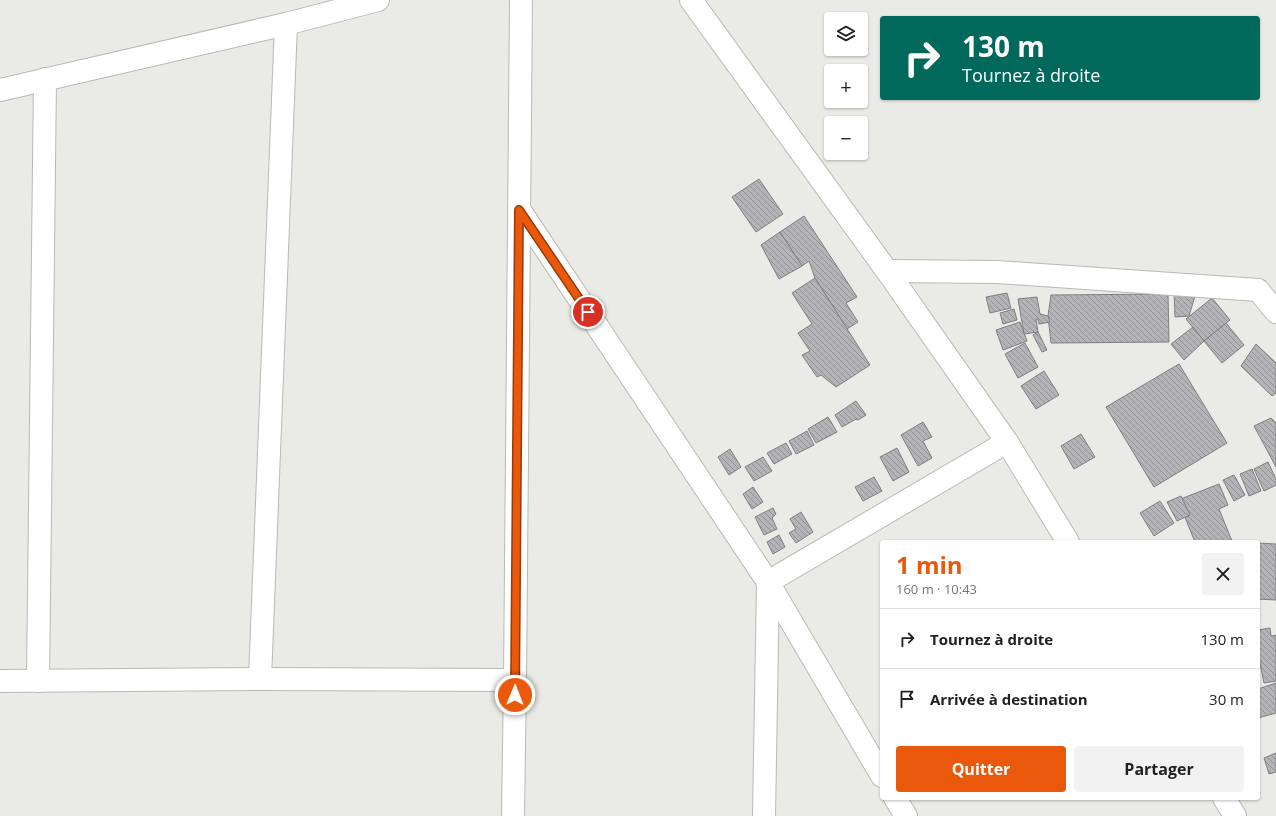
<!DOCTYPE html>
<html lang="fr">
<meta charset="utf-8">
<style>
body{margin:0;font-family:"Open Sans",sans-serif;background:#f2f2f2;color:#202124;height:100vh;display:flex;flex-direction:column;font-size:15px;white-space:nowrap}
*{box-sizing:border-box;margin:0}
p{font-size:13px;color:#757577}
.icon{flex:none;width:22px;height:22px;fill:none;stroke:currentColor;stroke-width:2;stroke-linecap:round;stroke-linejoin:round}
.map{position:relative;flex:1;overflow:hidden}
.panel{position:absolute;left:880px;top:540px;width:380px;height:260px;display:flex;flex-direction:column;background:#fff;border-radius:4px;box-shadow:0 1px 3px #0004}
.panel>*{flex:none}
.guide{position:absolute;left:880px;top:16px;width:380px;height:84px;border-radius:4px;box-shadow:0 1px 3px #0004;background:#00695c;color:#fff;overflow:hidden}
.fabs{position:absolute;left:824px;top:12px;display:grid;gap:8px}
.fabs a{display:grid;place-items:center;width:44px;height:44px;border-radius:4px;background:#fff;box-shadow:0 1px 3px #0004;font-size:20px}
.pin{position:absolute;display:grid;place-items:center;width:34px;height:34px;color:#fff;margin:-17px;border:2px solid #fff;border-radius:50%;box-shadow:0 1px 4px #0007}
.me{position:absolute;width:44px;margin:-22px;rotate:1deg;stroke-linejoin:round;filter:drop-shadow(0 0 3px #0008)}
.turn{display:flex;align-items:center;gap:14px;height:84px;padding:0 16px;font-size:18px}
.turn .icon{width:52px;height:52px;stroke-width:2.5}
.turn b{display:block;font-size:28px;line-height:34px}
.round{display:grid;place-items:center;flex:none;width:42px;height:42px;border-radius:4px;background:#f2f2f2}
.summary{display:flex;align-items:center;justify-content:space-between;height:68px;padding:0 16px}
h1{font-size:24px;font-weight:700;line-height:30px;color:#ea580c}
.primary-button{display:flex;gap:8px;margin-top:auto;padding:8px 16px}
.primary-button a{flex:1;height:46px;border-radius:4px;background:#ea580c;color:#fff;font-size:16px;font-weight:700;line-height:46px;text-align:center}
.primary-button a+a{background:#f2f2f2;color:#202124}
ul{padding:0;list-style:none}
li{display:flex;align-items:center;gap:12px;height:60px;padding:0 16px;border-top:1px solid #e0e0e0}
li div{flex:1}
li b{display:block;font-size:15px}
li em{font-style:normal}
.map>svg:first-child{display:block}
</style>
<div class="map">
<svg width="1276" height="816" viewBox="0 0 1276 816">
<defs>
<pattern id="building-back-hatch" width="6" height="6" patternUnits="userSpaceOnUse"><rect width="6" height="6" fill="#b4b4b8"/><path d="M-1 5l2 2M0 0l6 6M5-1l2 2" fill="none" stroke="#939396"/></pattern>
</defs>
<rect width="100%" height="100%" fill="#eaeae6"/>
<g fill="url(#building-back-hatch)" stroke="#7f7f82">
<path d="M 759,179 L 783,214 L 756,232 L 732,197 Z"/>
<path d="M 804,216 L 857,297 L 846,303 L 858,322 L 847,329 L 815,278 L 809,261 L 802,266 L 780,232 Z"/>
<path d="M 780,232 L 802,266 L 779,279 L 761,245 Z"/>
<path d="M 815,278 L 870,365 L 836,387 L 821,375 L 817,377 L 802,355 L 810,351 L 798,333 L 812,324 L 792,293 Z"/>
<path d="M 1174,289 L 1195,296 L 1189,316 L 1175,317 Z"/>
<path d="M 1007,293 L 1011,308 L 990,313 L 986,297 Z"/>
<path d="M 1168,294 L 1169,342 L 1051,343 L 1048,316 L 1051,295 Z"/>
<path d="M 1037,297 L 1040,314 L 1048,316 L 1050,322 L 1039,324 L 1038,319 L 1036,319 L 1038,332 L 1024,334 L 1018,299 Z"/>
<path d="M 1212,298 L 1230,320 L 1204,341 L 1186,319 Z"/>
<path d="M 1014,309 L 1017,320 L 1003,324 L 1000,313 Z"/>
<path d="M 1020,322 L 1027,341 L 1003,350 L 996,330 Z"/>
<path d="M 1226,323 L 1244,345 L 1222,363 L 1204,341 Z"/>
<path d="M 1193,327 L 1204,341 L 1184,360 L 1171,344 Z"/>
<path d="M 1038,332 L 1047,350 L 1042,352 L 1033,335 Z"/>
<path d="M 1025,343 L 1038,367 L 1018,378 L 1005,354 Z"/>
<path d="M 1256,344 L 1276,363 L 1276,393 L 1272,396 L 1241,366 Z"/>
<path d="M 1179,364 L 1227,443 L 1154,487 L 1106,407 Z"/>
<path d="M 1044,371 L 1059,395 L 1036,409 L 1021,386 Z"/>
<path d="M 856,401 L 866,415 L 858,420 L 856,419 L 842,427 L 835,415 Z"/>
<path d="M 828,417 L 837,432 L 816,443 L 808,429 Z"/>
<path d="M 1271,418 L 1276,423 L 1276,467 L 1254,426 Z"/>
<path d="M 923,422 L 932,437 L 923,441 L 932,458 L 918,466 L 901,435 Z"/>
<path d="M 807,431 L 814,445 L 796,454 L 789,441 Z"/>
<path d="M 1081,434 L 1095,457 L 1074,469 L 1061,446 Z"/>
<path d="M 786,443 L 792,454 L 774,464 L 767,453 Z"/>
<path d="M 897,448 L 909,472 L 893,481 L 880,457 Z"/>
<path d="M 730,449 L 741,467 L 729,475 L 718,457 Z"/>
<path d="M 763,457 L 772,471 L 754,481 L 745,467 Z"/>
<path d="M 1268,462 L 1276,479 L 1276,485 L 1264,491 L 1254,469 Z"/>
<path d="M 1252,469 L 1261,491 L 1249,496 L 1240,474 Z"/>
<path d="M 1234,475 L 1245,495 L 1234,501 L 1223,480 Z"/>
<path d="M 874,477 L 882,491 L 863,501 L 855,487 Z"/>
<path d="M 1219,484 L 1228,505 L 1219,509 L 1232,541 L 1229,542 L 1195,542 L 1178,500 Z"/>
<path d="M 753,487 L 763,502 L 752,509 L 743,494 Z"/>
<path d="M 1181,496 L 1190,515 L 1177,521 L 1167,502 Z"/>
<path d="M 1160,501 L 1174,523 L 1154,536 L 1140,513 Z"/>
<path d="M 773,508 L 776,514 L 772,518 L 777,529 L 764,535 L 755,517 Z"/>
<path d="M 801,512 L 813,532 L 796,543 L 789,533 L 796,529 L 790,519 Z"/>
<path d="M 779,535 L 785,547 L 773,554 L 767,542 Z"/>
<path d="M 1258,543 L 1276,544 L 1276,600 L 1258,599 Z"/>
<path d="M 1270,628 L 1271,636 L 1276,635 L 1276,681 L 1264,683 L 1258,654 L 1258,630 Z"/>
<path d="M 1276,683 L 1276,713 L 1258,718 L 1258,689 Z"/>
<path d="M 1276,753 L 1276,772 L 1269,774 L 1264,758 Z"/>
</g>
<g fill="none" stroke-linecap="round" stroke-linejoin="round">
<g stroke="#bab9b6" stroke-width="24">
<g id="street">
<path d="M 519,209 L 768,582 L 882,776"/>
<path d="M 887,271 L 997,272 L 1258,290 L 1276,312"/>
<path d="M 260,679 L 286,24"/>
<path d="M 0,681 L 260,679 L 515,680"/>
<path d="M 38,681 L 45,79"/>
<path d="M 895,798 L 906,816"/>
<path d="M 513,816 L 515,680 L 521,0"/>
<path d="M 764,816 L 768,582 L 1007,442"/>
</g>
</g>
<g stroke="#bab9b6" stroke-width="24">
<g id="secondary">
<path d="M 691,0 L 887,271 L 1007,442 L 1068,542"/>
<path d="M 0,90 L 286,24 L 378,0"/>
<path d="M 1224,798 L 1235,816"/>
</g>
</g>
<use href="#street" stroke="#fff" stroke-width="22"/>
<use href="#secondary" stroke="#fff" stroke-width="22"/>
</g>
<g fill="none" stroke-linecap="round" stroke-linejoin="round">
<g stroke="#983908" stroke-width="10">
<path id="route" d="M 515,695 L 519,210 L 588,312"/>
</g>
<use href="#route" stroke="#ea580c" stroke-width="7"/>
</g>
</svg>
<div class="fabs">
<a><svg class="icon" aria-label="layers" viewBox="0 0 24 24"><path d="M12 4l9 5-9 5-9-5zM3 14l9 5 9-5"/></svg></a>
<a>+</a>
<a>−</a>
</div>
<div class="pin" style="left:588px;top:312px;background:#d93025"><svg class="icon" aria-label="arrive" viewBox="0 0 24 24"><path d="M6 21V4h12l-3 4 3 4H6"/></svg></div>
<svg class="me" style="left:515px;top:695px" viewBox="-20 -20 40 40"><circle r="17" fill="#ea580c" stroke="#fff" stroke-width="3"/><path d="M0-11L8 9 0 5-8 9z" fill="#fff"/></svg>
<div class="guide">
<div class="turn"><svg class="icon" aria-label="right" viewBox="0 0 24 24"><path d="M7 20v-9h11M14 6l5 5-5 5"/></svg><div><b>130 m</b>Tournez à droite</div></div>
</div>
<section class="panel">
<div class="summary"><div><h1>1 min</h1><p>160 m · 10:43</p></div><a class="round"><svg class="icon" aria-label="close" viewBox="0 0 24 24"><path d="M6 6l12 12M18 6L6 18"/></svg></a></div>
<ul>
<li><svg class="icon" aria-label="right" viewBox="0 0 24 24"><path d="M7 20v-9h11M14 6l5 5-5 5"/></svg><div><b>Tournez à droite</b></div><em>130 m</em></li>
<li><svg class="icon" aria-label="arrive" viewBox="0 0 24 24"><path d="M6 21V4h12l-3 4 3 4H6"/></svg><div><b>Arrivée à destination</b></div><em>30 m</em></li>
</ul>
<div class="primary-button"><a>Quitter</a><a>Partager</a></div>
</section>
</div>
